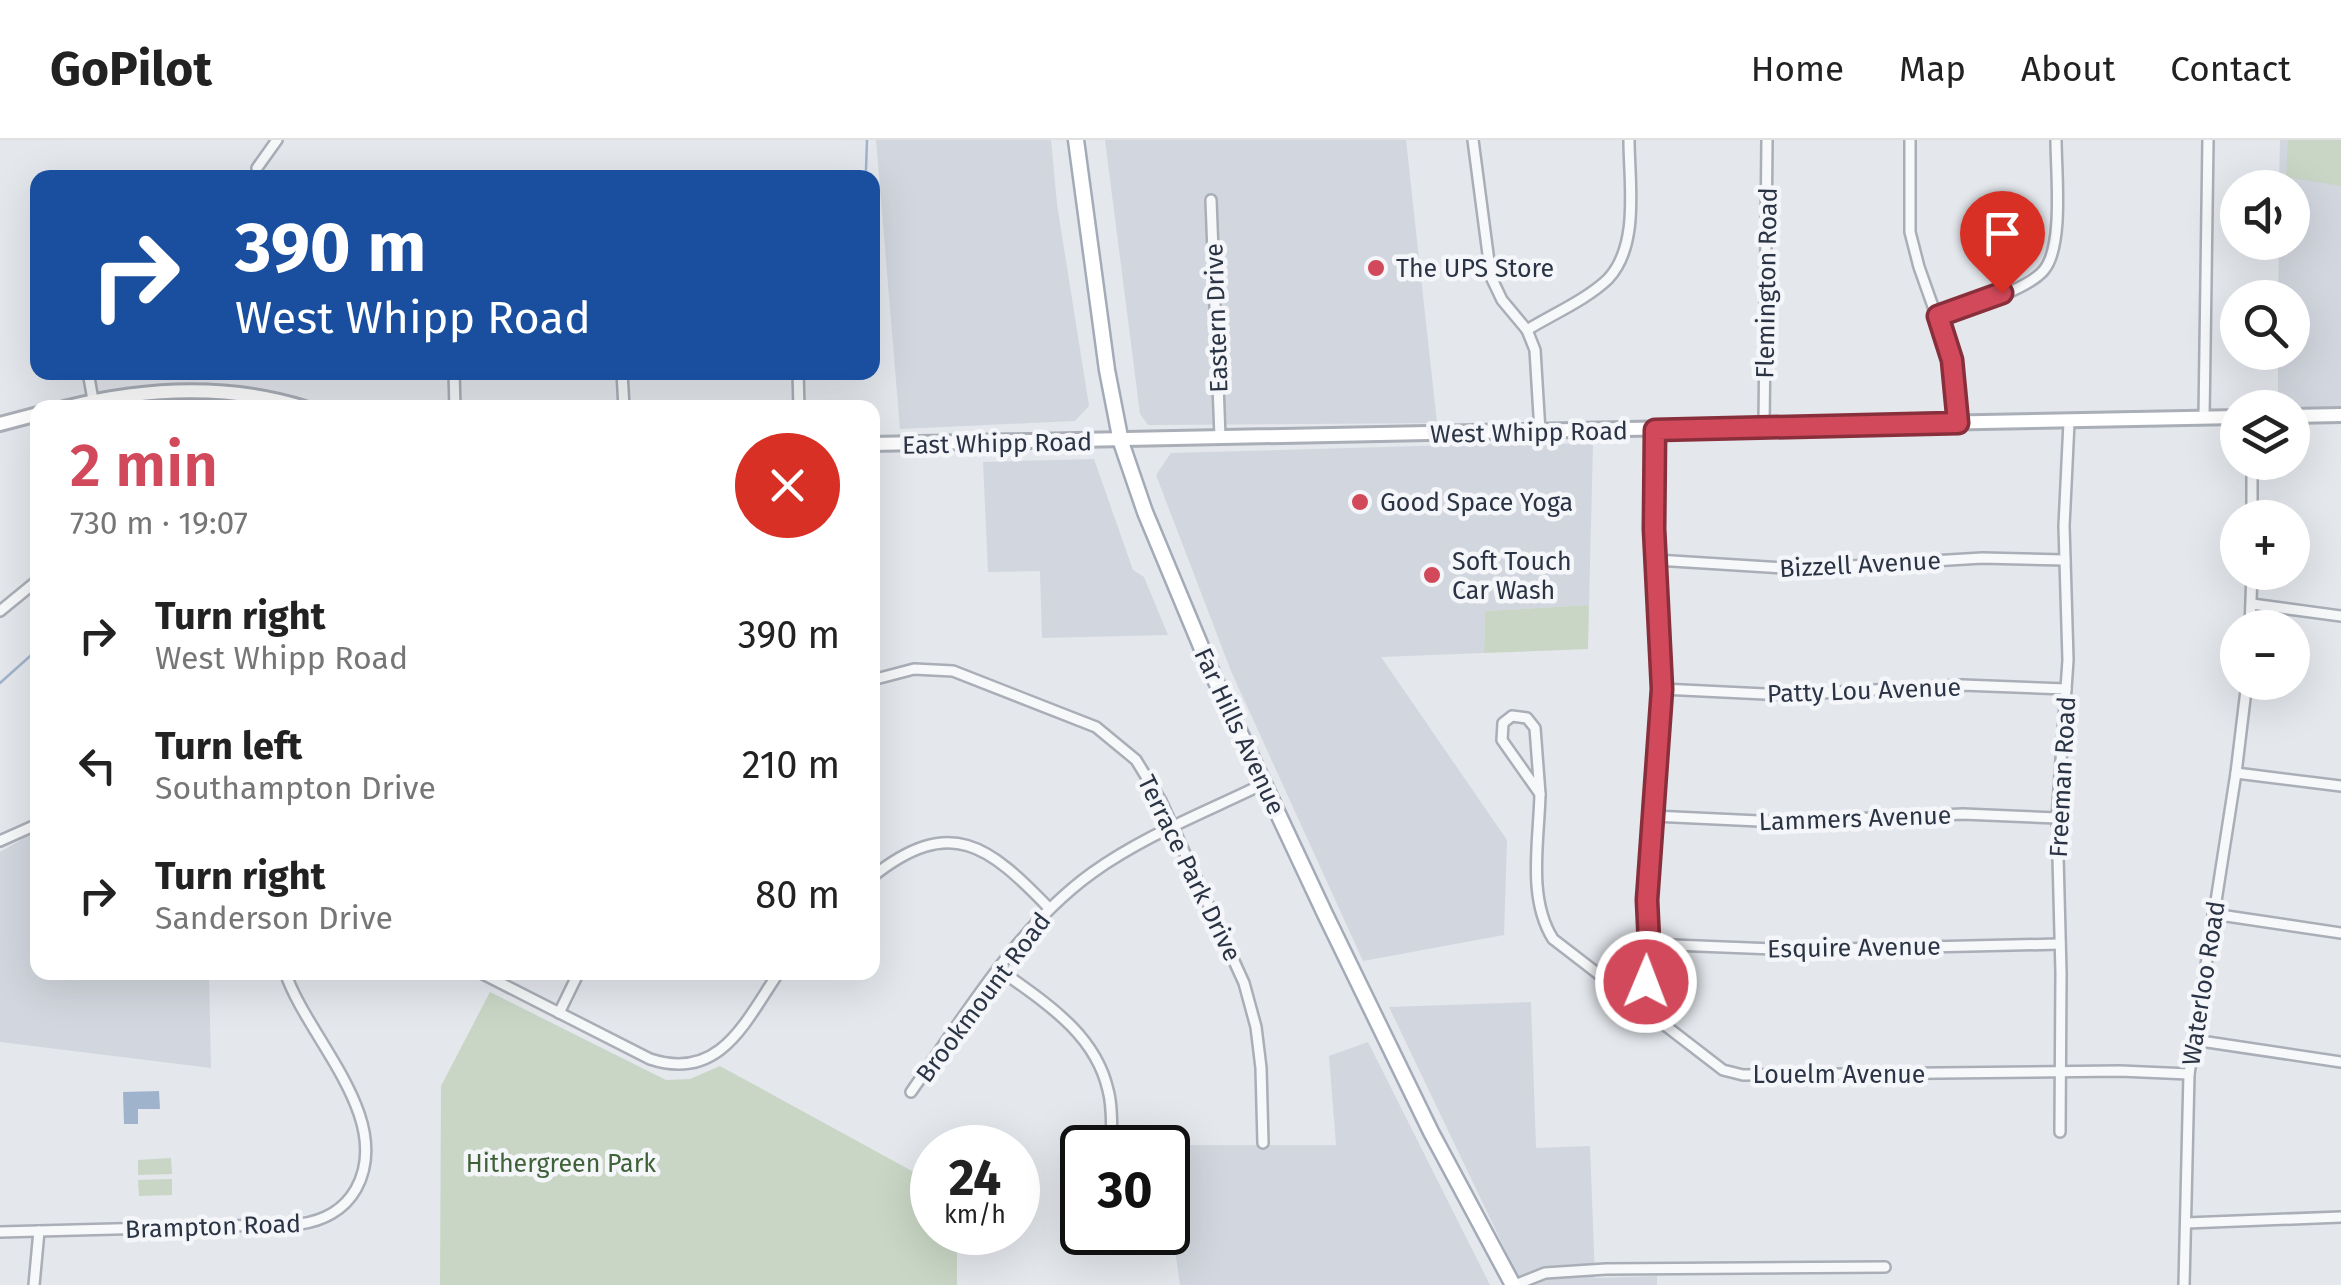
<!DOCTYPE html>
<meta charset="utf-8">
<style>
body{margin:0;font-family:"Fira Sans",sans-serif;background:#f6f6f6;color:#222;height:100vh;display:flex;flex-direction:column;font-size:38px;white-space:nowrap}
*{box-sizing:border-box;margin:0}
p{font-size:32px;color:#767676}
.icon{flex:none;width:55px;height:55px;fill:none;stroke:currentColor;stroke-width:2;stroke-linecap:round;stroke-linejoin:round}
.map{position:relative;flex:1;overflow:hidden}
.details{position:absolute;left:30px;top:260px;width:850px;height:580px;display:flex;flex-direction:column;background:#fff;border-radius:20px;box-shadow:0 10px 40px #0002}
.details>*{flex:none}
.hud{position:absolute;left:30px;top:30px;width:850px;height:210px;border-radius:20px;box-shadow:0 10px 40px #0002;background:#1a4fa0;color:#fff;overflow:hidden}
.controls{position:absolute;left:2220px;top:30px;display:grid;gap:20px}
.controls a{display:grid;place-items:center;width:90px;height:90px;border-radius:50%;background:#fff;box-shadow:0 10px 40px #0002;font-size:50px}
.speed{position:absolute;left:910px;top:985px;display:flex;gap:20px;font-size:50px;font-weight:700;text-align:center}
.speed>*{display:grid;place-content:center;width:130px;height:130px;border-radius:50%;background:#fff;box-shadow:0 10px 40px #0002;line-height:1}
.speed small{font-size:25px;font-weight:400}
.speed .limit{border:5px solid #111;border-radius:15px;background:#fff;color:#111}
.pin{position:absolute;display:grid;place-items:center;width:85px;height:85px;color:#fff;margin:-102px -42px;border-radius:50% 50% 50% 0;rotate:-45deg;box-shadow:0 0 10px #0007}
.pin .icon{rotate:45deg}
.me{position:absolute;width:110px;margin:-55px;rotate:1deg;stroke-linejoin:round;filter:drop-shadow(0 0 8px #0008)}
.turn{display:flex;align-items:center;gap:35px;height:210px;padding:0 40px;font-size:45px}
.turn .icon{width:130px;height:130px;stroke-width:2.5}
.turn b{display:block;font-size:70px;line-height:85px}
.round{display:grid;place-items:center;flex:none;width:105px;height:105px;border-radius:52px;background:#f6f6f6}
.headline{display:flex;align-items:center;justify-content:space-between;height:170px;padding:0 40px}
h1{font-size:60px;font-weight:600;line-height:75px;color:#d1495b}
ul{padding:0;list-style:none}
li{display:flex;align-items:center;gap:30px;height:130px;padding:0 40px}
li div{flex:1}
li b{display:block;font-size:38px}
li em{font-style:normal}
header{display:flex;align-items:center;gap:60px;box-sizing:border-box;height:140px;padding:0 50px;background:#fff;border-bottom:2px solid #e0e0e0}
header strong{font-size:48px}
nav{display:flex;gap:55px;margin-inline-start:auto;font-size:35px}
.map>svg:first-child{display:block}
</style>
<header>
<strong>GoPilot</strong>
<nav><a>Home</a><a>Map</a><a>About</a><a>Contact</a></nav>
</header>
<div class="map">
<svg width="2341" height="1145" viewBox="0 0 2341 1145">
<rect width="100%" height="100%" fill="#e4e7ec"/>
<g fill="#d2d6de">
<path d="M 876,0 L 1051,0 L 1057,64 L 1089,266 L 1075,281 L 900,289 Z"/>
<path d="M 1105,0 L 1406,0 L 1437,283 L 1148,285 L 1140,274 Z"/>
<path d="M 2280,0 L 2341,0 L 2341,275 L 2293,276 L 2292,268 L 2278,268 L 2278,213 L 2292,212 L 2292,158 L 2278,157 L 2279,103 L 2292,102 L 2292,48 L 2279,47 Z"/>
<path d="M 1529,303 L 1593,304 L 1589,465 L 1485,471 L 1484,513 L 1381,517 L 1507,700 L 1504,795 L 1363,821 L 1231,531 L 1156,335 L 1171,313 Z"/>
<path d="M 1094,319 L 1133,430 L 1144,437 L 1168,495 L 1042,498 L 1040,431 L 988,432 L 983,322 Z"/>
<path d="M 35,692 L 38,832 L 209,833 L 211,928 L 0,902 L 0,712 Z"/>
<path d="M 1531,862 L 1536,1008 L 1590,1006 L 1595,1138 L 1657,1136 L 1657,1145 L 1522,1145 L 1389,867 Z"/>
<path d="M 1368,902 L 1490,1145 L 1180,1145 L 1168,1059 L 1168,1008 L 1160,1007 L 1160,1005 L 1336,1005 L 1329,916 Z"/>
</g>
<g fill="#c9d6c5">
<path d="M 2288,0 L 2341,0 L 2341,46 L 2286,37 Z"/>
<path d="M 1589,465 L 1588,509 L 1484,513 L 1485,471 Z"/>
<path d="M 490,852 L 666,940 L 690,939 L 720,926 L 932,1042 L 932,1092 L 957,1093 L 957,1145 L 440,1145 L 441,946 Z"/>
<path d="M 171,1018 L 172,1034 L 138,1035 L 138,1020 Z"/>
<path d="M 172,1039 L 172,1055 L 139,1056 L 138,1040 Z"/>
</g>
<path fill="#9fb4cc" d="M 159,951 L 160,969 L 138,969 L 138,984 L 124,984 L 123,952 Z"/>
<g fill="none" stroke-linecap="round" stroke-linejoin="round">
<g stroke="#9fb4cc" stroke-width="2.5">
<path d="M 862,38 L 866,30 L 867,0"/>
<path d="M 254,232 L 254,234"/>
<path d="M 0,543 L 38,509"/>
</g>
<g stroke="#a9aeb7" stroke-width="14">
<g id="street">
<path d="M 1473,0 L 1491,137 L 1502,160 L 1527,190 L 1535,210 L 1540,292"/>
<path d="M 1910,0 L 1910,92 L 1919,127 L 1952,220 L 1958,283"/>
<path d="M 257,28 L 277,0"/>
<path d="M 1211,60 L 1220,297"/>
<path d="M 1938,177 C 1965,168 2027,151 2044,130 C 2064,106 2056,32 2056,0"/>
<path d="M 1527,190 C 1553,174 1586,160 1608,139 C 1640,105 1629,42 1629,0"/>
<path d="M 88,232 L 93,260"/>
<path d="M 454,232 L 455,268"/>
<path d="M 622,232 L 624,268"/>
<path d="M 798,232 L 799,268"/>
<path d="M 2204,278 L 2208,0"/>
<path d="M 1764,287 L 1767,0"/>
<path d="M 2252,322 L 2252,378"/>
<path d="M 1656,420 L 1801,429 L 1982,418 L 2065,420"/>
<path d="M 2252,464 L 2341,476"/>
<path d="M 0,471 L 38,440"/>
<path d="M 2250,488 L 2252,432"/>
<path d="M 872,540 L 914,529 L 953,531 L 1096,587 L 1136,620 L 1161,661 L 1244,843 L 1256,887 L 1261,928 L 1263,1003"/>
<path d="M 1662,549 L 1786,555 L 1962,545 L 2066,549"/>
<path d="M 1512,576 L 1527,578 L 1535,588 L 1540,654 L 1502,600 L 1503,583 Z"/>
<path d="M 2236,633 L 2341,646"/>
<path d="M 1540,654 C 1539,701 1527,758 1553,799 L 1723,930 L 1743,935 L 2120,931 L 2189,934"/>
<path d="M 1653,676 L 1782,682 L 1963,674 L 2057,678"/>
<path d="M 0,701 L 38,684"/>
<path d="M 872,737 C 951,674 989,706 1049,768"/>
<path d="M 2213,774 L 2341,793"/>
<path d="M 1648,804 L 1796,810 L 2060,804"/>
<path d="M 1000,830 C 1044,862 1095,893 1108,950 C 1113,967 1111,986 1112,1005"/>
<path d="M 479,832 L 650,919 C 720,942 745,882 779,832"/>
<path d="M 1633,861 L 1649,833 L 1647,760 L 1662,549 L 1654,389 L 1655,290"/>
<path d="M 559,873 L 579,832"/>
<path d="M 2194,900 L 2341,922"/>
<path d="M 911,952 C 964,877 1017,787 1092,733 C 1145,695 1206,672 1263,644"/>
<path d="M 2060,992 L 2061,833 L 2057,678 L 2068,520 L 2064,386 L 2069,282"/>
<path d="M 2186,1083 L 2341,1077"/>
<path d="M 0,1092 L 300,1084 C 323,1081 344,1070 356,1049 C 395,978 307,898 285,832"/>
<path d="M 34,1145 L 39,1091"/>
<path d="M 1515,1145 L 1545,1133 L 1606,1129 L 1885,1127"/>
<path d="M 2184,1145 L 2189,934 L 2236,633 L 2247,542"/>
</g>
</g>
<g stroke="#a9aeb7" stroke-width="18">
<g id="secondary">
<path d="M 64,268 C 144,248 225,243 305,268"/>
<path d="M 2292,276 L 2341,275"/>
<path d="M 0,284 L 38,274"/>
<path d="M 872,304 L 2238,277"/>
</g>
</g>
<g stroke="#a3abb8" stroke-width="19">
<path id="primary" d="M 1076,0 L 1107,230 L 1121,302 L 1145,372 L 1212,533 L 1325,774 L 1431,992 L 1513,1145"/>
</g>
<use href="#street" stroke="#f7f8fa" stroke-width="9"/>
<use href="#secondary" stroke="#fff" stroke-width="12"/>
<use href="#primary" stroke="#fff" stroke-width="14"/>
</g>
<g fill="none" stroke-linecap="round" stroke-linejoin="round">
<g stroke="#882f3b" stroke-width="25">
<path id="route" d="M 1646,842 L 1650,824 L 1647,760 L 1662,549 L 1654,389 L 1655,290 L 1958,283 L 1952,220 L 1938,176 L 2002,153"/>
</g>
<use href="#route" stroke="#d1495b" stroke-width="18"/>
</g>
<g fill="#d1495b" stroke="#f4f6f9" stroke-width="4">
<circle cx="1376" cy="128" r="10"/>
<circle cx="1360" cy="362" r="10"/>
<circle cx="1432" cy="435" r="10"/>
</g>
<g text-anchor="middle" stroke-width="9" stroke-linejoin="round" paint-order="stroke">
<g font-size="25" fill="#2b3445" stroke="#f4f6f9" text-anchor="start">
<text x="1396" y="137">The UPS Store</text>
<text x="1380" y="371">Good Space Yoga</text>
<text x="1452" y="430">Soft Touch<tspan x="1452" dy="29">Car Wash</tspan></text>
</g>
<g font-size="25" fill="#2b3445" stroke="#f4f6f9">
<text transform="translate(1766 143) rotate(-89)" y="9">Flemington Road</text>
<text transform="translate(1216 178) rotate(-92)" y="9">Eastern Drive</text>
<text transform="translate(1529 292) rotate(-1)" y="9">West Whipp Road</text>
<text transform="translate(997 303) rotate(-1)" y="9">East Whipp Road</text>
<text transform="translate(1860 424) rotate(-3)" y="9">Bizzell Avenue</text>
<text transform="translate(1864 550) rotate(-2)" y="9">Patty Lou Avenue</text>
<text transform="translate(1240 591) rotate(65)" y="9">Far Hills Avenue</text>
<text transform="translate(2062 637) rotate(-87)" y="9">Freeman Road</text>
<text transform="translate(1855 678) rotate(-2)" y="9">Lammers Avenue</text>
<text transform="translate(1190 728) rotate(64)" y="9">Terrace Park Drive</text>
<text transform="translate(1854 807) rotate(-1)" y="9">Esquire Avenue</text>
<text transform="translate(2203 843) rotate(-81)" y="9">Waterloo Road</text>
<text transform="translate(983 857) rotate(-53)" y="9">Brookmount Road</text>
<text x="1839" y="943">Louelm Avenue</text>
<text transform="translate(213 1086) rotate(-2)" y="9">Brampton Road</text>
</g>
<g font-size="25" fill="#3f6138" stroke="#f4f6f9">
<text x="561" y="1032">Hithergreen Park</text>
</g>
</g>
</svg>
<div class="controls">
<a><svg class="icon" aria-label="sound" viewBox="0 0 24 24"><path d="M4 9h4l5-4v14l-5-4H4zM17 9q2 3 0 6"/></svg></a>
<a><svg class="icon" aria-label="search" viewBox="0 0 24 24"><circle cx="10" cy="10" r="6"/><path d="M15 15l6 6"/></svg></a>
<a><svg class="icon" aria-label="layers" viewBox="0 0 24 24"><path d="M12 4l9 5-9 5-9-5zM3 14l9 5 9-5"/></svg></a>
<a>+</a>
<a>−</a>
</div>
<div class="speed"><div>24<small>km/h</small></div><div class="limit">30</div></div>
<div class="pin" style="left:2002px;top:153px;background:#d93025"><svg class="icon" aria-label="arrive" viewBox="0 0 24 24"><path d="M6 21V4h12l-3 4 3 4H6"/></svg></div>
<svg class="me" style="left:1646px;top:842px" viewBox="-20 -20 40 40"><circle r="17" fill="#d1495b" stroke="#fff" stroke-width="3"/><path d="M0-11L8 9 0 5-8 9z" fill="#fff"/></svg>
<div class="hud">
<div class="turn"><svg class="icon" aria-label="right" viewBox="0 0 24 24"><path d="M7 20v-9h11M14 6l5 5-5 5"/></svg><div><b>390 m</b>West Whipp Road</div></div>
</div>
<section class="details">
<div class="headline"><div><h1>2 min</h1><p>730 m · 19:07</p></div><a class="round" style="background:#d93025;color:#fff"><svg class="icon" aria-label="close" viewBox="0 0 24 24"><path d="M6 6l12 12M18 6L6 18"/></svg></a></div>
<ul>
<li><svg class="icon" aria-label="right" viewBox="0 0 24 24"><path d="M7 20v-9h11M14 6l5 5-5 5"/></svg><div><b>Turn right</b><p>West Whipp Road</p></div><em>390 m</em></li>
<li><svg class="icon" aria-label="left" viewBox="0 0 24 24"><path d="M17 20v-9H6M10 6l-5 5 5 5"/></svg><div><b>Turn left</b><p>Southampton Drive</p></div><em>210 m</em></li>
<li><svg class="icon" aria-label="right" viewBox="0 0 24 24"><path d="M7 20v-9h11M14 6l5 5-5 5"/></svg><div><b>Turn right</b><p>Sanderson Drive</p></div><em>80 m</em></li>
</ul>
</section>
</div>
